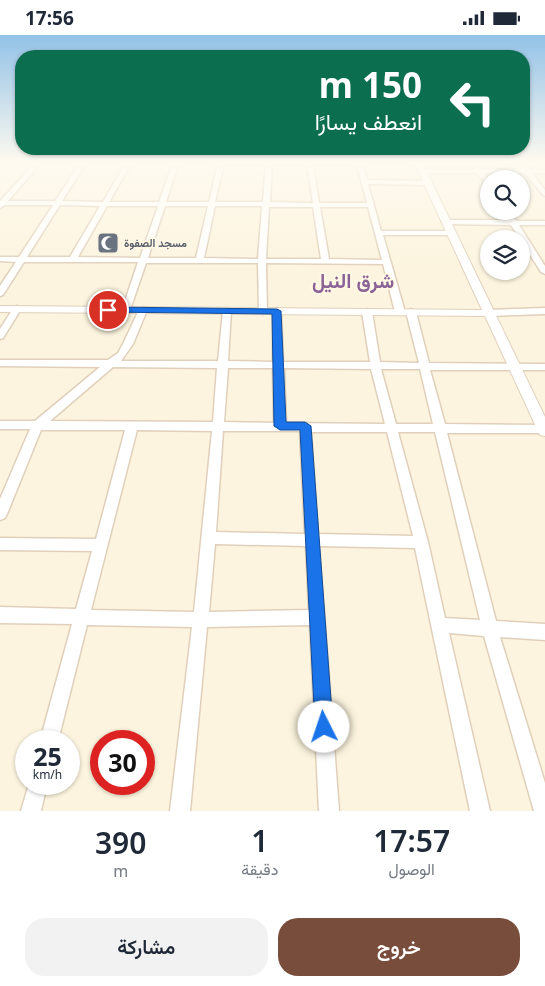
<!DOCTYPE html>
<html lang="ar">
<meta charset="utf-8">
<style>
body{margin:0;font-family:"Noto Sans",Vazirmatn,sans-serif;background:#f2f2f3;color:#1f2937;direction:rtl;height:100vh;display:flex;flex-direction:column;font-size:19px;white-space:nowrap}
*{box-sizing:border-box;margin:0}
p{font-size:16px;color:#747a83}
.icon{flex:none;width:28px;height:28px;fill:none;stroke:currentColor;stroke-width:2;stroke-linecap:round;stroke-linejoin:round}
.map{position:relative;height:776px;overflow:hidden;direction:ltr}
.sheet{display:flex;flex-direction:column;background:#fff;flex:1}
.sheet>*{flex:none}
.banner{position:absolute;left:15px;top:15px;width:515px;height:105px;border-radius:20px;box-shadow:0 1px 4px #0004;direction:rtl;background:#0b6e4f;color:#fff;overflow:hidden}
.controls{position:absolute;left:480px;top:135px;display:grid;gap:10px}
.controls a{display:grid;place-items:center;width:50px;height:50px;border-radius:50%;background:#fff;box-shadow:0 1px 4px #0004;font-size:25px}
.speed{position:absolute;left:15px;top:695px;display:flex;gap:10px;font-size:25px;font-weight:700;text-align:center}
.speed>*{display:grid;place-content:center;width:65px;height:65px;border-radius:50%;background:#fff;box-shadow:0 1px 4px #0004;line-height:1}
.speed small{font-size:12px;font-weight:400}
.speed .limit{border:8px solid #d22;background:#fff;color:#111}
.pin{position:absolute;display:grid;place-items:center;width:42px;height:42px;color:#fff;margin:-21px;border:2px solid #fff;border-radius:50%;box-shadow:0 1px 5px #0007}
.me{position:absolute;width:55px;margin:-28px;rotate:356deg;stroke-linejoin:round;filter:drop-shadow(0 0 4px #0008)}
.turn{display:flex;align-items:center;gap:18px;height:105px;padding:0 25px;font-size:22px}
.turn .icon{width:65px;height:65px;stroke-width:2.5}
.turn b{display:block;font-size:35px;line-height:42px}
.eta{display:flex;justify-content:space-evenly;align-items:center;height:85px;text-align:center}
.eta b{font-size:30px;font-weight:600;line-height:35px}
.button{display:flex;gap:10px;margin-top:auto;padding:10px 25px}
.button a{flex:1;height:58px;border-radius:20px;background:#794d3c;color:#fff;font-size:20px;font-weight:600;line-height:58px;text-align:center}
.button a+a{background:#f2f2f3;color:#1f2937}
.status{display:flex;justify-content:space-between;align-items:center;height:35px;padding:0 25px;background:#fff;direction:ltr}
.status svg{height:14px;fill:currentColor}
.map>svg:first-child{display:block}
</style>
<div class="status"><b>17:56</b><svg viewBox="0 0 49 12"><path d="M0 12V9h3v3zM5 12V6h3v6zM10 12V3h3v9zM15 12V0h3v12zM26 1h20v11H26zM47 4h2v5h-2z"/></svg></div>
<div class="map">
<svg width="545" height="776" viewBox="0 0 545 776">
<rect width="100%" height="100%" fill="#fcf4de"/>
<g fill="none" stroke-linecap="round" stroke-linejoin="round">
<g stroke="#e0d0bb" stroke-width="3">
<g id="minor">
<path d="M 36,127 L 42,127 L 8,166 L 55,166 L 81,127 L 87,127 L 62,166 L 103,167 L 126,127 L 132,127 L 109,167 L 159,167 L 173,127 L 179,127 L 166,167 L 209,167 L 218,129 L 207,127 L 362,127 L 367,145 L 428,146 L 431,148 L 428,150 L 368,149 L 381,196 L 451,196 L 455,198 L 451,200 L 383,200 L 405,277 L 400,280 L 395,277 L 383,229 L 266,228 L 267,276 L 263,279 L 259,276 L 258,228 L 146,228 L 130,275 L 126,278 L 122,275 L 138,227 L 24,227 L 3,260 L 0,261 L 0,251 L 16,227 L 0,226 L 0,222 L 19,222 L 53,170 L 5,170 L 0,173 L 0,166 ZM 224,129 L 266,129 L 263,167 L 215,167 ZM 272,129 L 307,129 L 313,168 L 270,167 ZM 313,129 L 357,130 L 367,168 L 319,168 ZM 60,170 L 100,171 L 70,222 L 27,222 ZM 107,171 L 158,171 L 140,223 L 78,222 ZM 165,171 L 208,171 L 196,223 L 148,223 ZM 215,171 L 262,171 L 258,224 L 204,223 ZM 269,172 L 313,172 L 321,224 L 266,224 ZM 320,172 L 368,172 L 382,225 L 329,224 Z"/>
<path d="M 470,127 L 476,127 L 481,134 L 522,134 L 517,127 L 523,127 L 529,134 L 545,134 L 545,138 L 532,138 L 545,155 L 545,161 L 543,160 L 525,138 L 484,138 L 489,145 L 489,152 L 477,138 L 422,138 L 419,136 L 422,134 L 475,134 Z"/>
<path d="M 503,176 L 510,176 L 516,186 L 545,186 L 545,190 L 519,190 L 545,231 L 545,239 L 541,237 L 511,190 L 446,189 L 442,187 L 446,185 L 508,185 Z"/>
<path d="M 17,271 L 21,274 L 3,303 L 0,304 L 0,294 L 14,272 Z"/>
<path d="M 143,272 L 147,275 L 133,309 L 121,326 L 218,326 L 223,276 L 227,273 L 231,276 L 228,326 L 273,327 L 273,276 L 277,273 L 281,276 L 283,327 L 370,327 L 362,277 L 367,274 L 372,277 L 380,327 L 419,328 L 406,277 L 411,274 L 416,277 L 429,328 L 545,329 L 545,335 L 430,335 L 445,389 L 545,390 L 545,398 L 447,398 L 496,586 L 545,589 L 545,605 L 500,602 L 545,748 L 545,776 L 534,776 L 484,601 L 449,598 L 490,776 L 470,776 L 415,513 L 319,511 L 339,776 L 319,776 L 310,590 L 207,592 L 190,776 L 170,776 L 192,592 L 87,590 L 58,706 L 40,706 L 72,589 L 0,588 L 0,572 L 76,574 L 92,516 L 0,515 L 0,503 L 96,504 L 125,395 L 41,395 L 7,479 L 5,483 L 0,485 L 0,464 L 30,394 L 0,394 L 0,386 L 35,386 L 100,332 L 0,331 L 0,325 L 108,325 L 118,318 L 123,309 L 139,275 ZM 113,332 L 217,333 L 213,387 L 50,386 ZM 228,333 L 273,333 L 274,388 L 224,387 ZM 284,333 L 371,334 L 385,389 L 286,388 ZM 381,334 L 420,334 L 433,389 L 396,389 ZM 137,395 L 212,396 L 194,577 L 91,575 ZM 223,396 L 300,396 L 305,499 L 216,497 ZM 311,397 L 387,397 L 413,501 L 318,499 ZM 398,397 L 435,397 L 480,585 L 445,583 L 428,507 ZM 215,509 L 306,511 L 309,575 L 209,577 Z"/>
<path d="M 545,273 L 545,279 L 488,281 L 483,278 L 488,275 Z"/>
<path d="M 29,749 L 47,749 L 41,776 L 21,776 Z"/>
</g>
</g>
<g stroke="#e0d0bb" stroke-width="2">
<path id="tertiary" d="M 414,127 L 422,127 L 545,382 L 545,401 L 540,400 L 538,396 L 485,281 L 0,277 L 0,271 L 482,275 Z"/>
</g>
<use href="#minor" fill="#fff" fill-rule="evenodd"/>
<use href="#tertiary" fill="#fff" fill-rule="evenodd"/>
</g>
<linearGradient id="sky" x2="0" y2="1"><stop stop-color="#93c2e7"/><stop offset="0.54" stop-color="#fefaf0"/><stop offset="1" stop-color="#fefaf0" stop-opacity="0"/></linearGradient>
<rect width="545" height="236" fill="url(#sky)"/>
<path fill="#1a73e8" stroke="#114b97" d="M 108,272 L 277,274 L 281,276 L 286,387 L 305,387 L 311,391 L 333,692 L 330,698 L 324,701 L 318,698 L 315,692 L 300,395 L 280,395 L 274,391 L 272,279 L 105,277 L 103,275 Z"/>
<defs>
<g id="mosque-square" transform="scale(1.125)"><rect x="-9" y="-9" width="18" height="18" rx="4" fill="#6b7280" stroke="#fff8e4"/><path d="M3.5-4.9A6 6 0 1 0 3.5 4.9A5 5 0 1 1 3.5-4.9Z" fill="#fff"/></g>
</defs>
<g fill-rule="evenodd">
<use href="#mosque-square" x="108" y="208"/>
</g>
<g text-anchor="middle" stroke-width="4" stroke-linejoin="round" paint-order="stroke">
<g font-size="11" font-weight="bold" fill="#5b616d" stroke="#fff8e4" text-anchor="start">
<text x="124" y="212">مسجد الصفوة</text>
</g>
<g font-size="20" font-weight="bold" fill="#8a6295" stroke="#fff8e4">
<text x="353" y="253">شرق النيل</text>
</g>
</g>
</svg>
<div class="controls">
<a><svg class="icon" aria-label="search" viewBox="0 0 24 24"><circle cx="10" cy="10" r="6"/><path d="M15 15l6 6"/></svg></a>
<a><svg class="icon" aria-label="layers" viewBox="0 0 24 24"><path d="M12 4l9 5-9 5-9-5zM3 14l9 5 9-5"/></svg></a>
</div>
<div class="speed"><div>25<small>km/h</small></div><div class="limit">30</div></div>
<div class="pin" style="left:108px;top:275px;background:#d93025"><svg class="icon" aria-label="arrive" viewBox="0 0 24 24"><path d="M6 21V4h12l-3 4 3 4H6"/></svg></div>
<svg class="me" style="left:324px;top:692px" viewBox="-20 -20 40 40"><circle r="19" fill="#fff"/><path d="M0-13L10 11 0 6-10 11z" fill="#1a73e8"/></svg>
<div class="banner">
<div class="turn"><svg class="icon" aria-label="left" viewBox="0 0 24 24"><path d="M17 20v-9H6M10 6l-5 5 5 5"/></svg><div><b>150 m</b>انعطف يسارًا</div></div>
</div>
</div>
<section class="sheet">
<div class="eta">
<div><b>17:57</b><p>الوصول</p></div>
<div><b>1</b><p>دقيقة</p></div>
<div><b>390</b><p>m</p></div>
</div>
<div class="button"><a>خروج</a><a>مشاركة</a></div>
</section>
